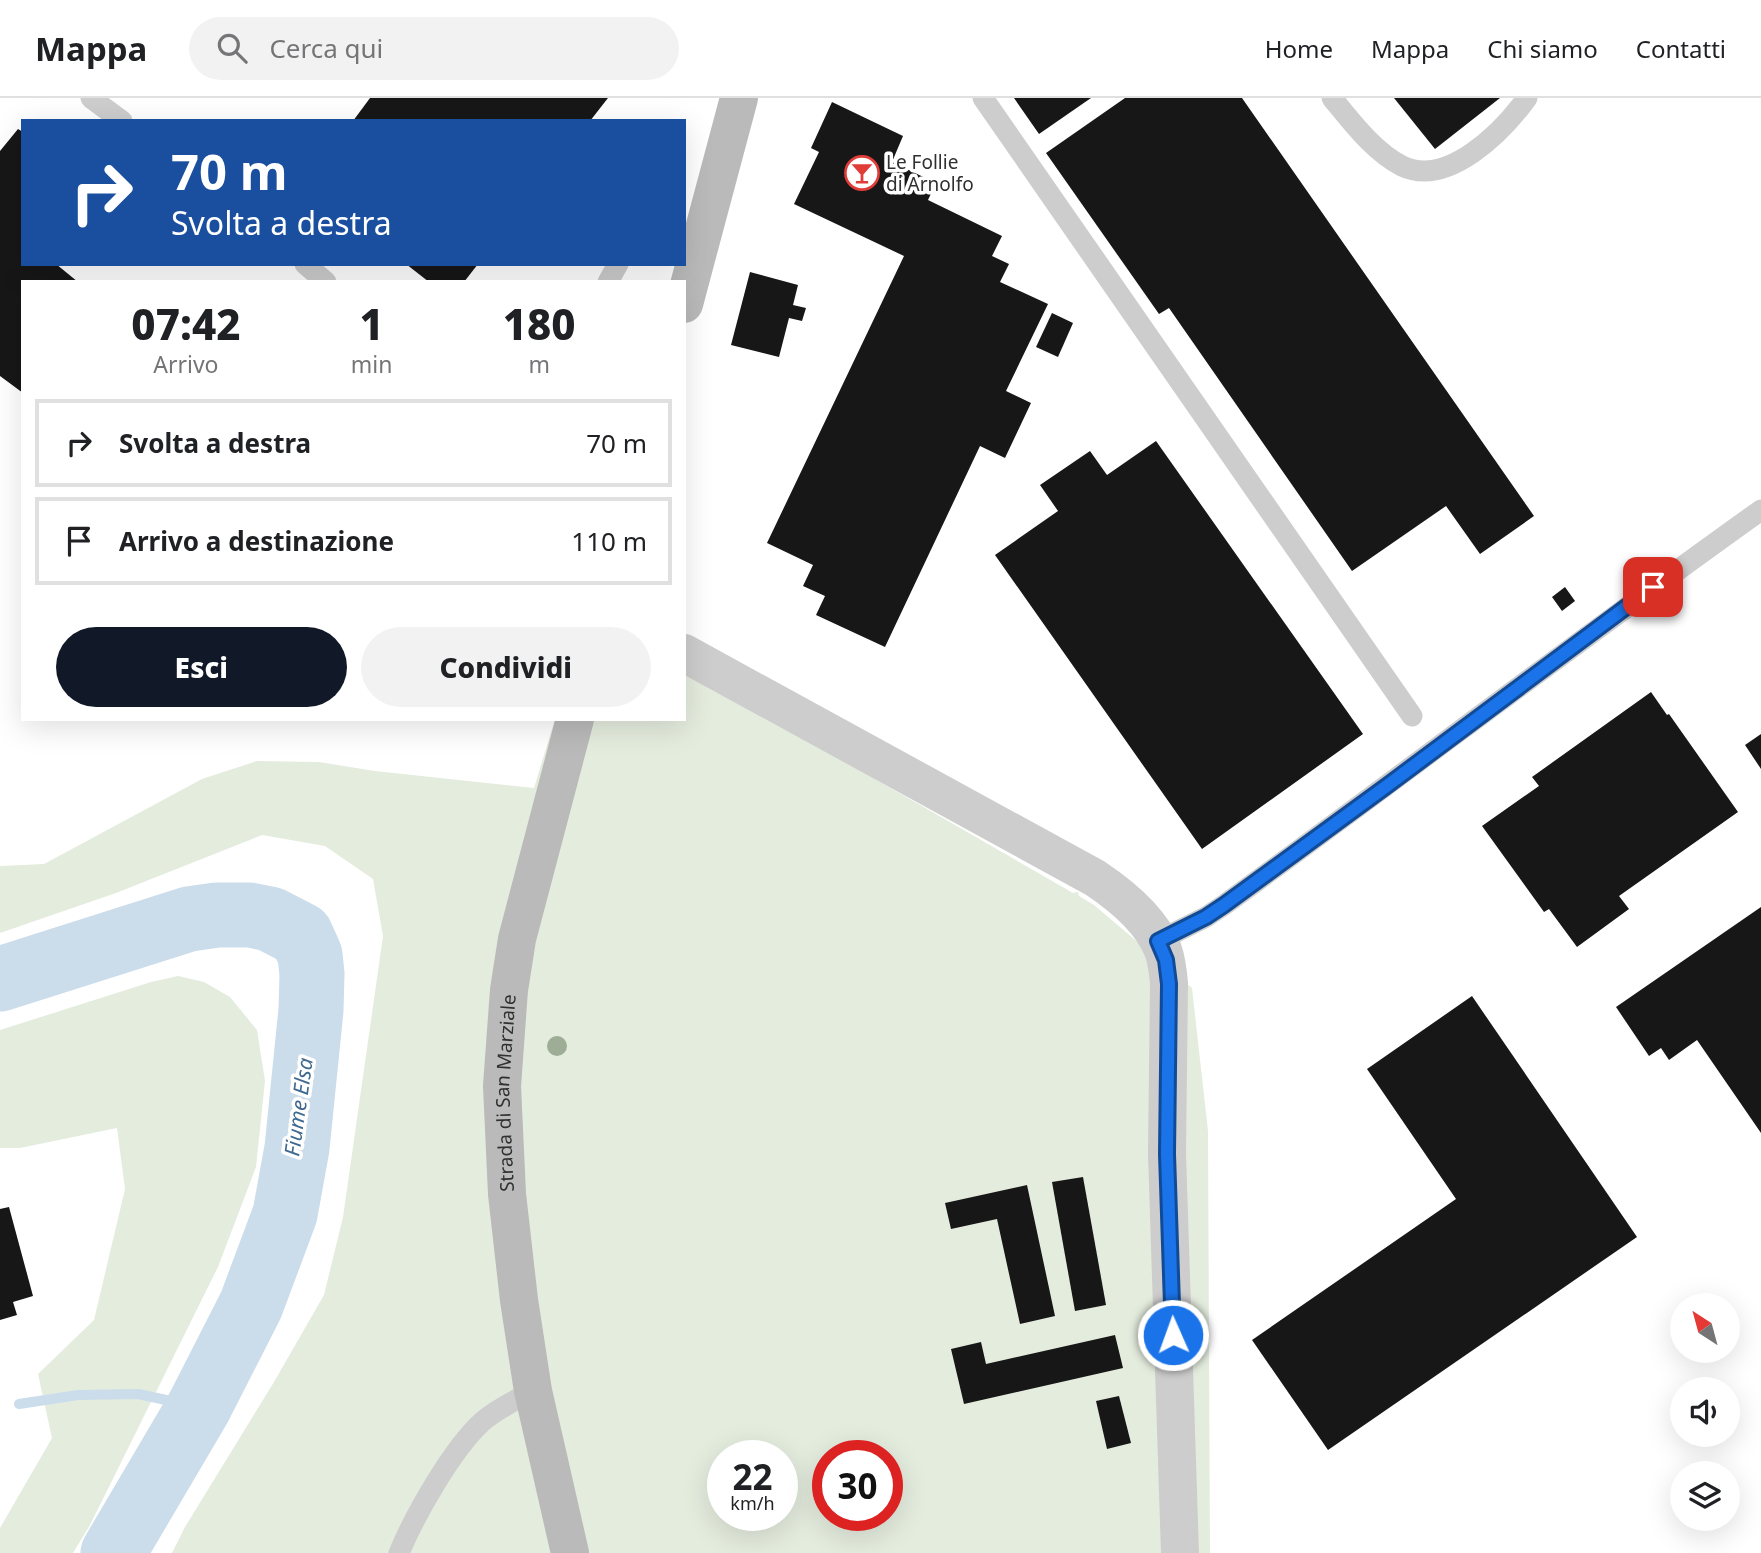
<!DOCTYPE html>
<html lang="it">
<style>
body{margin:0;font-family:"Noto Sans",sans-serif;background:#f2f2f2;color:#202124;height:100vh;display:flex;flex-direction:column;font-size:26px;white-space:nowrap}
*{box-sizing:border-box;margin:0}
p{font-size:23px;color:#757577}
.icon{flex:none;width:38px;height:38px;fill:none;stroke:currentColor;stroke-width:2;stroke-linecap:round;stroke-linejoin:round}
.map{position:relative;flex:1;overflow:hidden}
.drawer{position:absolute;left:21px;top:182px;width:665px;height:441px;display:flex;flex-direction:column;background:#fff;border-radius:0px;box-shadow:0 7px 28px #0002}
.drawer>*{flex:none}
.banner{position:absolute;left:21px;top:21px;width:665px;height:147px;border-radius:0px;box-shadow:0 7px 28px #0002;background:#1a4fa0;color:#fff;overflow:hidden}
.needle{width:46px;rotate:324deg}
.buttons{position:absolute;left:1670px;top:1195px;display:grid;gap:14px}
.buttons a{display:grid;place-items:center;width:70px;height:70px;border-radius:50%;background:#fff;box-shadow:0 7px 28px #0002;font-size:35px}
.speed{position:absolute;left:707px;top:1342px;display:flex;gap:14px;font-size:35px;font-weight:700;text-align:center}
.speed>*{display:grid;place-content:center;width:91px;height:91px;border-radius:50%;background:#fff;box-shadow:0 7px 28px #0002;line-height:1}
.speed small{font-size:18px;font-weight:400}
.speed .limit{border:10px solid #d22;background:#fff;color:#111}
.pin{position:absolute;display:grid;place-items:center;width:60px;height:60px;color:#fff;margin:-30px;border-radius:14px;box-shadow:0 4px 10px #0006}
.me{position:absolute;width:77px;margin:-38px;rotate:358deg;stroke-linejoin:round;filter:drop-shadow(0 0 5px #0008)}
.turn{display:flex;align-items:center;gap:24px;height:147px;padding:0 35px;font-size:32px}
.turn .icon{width:91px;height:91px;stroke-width:2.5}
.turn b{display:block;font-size:49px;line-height:60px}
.eta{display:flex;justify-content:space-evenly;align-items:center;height:119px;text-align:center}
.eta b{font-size:42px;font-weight:800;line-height:49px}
.action{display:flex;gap:14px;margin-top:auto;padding:14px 35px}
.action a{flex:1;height:80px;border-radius:42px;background:#111827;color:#fff;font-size:28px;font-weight:800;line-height:80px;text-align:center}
.action a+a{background:#f2f2f2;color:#202124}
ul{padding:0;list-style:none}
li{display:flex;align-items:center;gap:21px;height:88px;margin:0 14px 10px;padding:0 21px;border:4px solid #e0e0e0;border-radius:0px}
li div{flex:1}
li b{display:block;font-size:26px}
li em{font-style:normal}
header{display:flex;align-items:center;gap:42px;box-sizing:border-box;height:98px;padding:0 35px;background:#fff;border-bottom:2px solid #e0e0e0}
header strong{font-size:33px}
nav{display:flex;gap:38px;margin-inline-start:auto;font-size:24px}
.search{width:490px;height:63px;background:#f2f2f2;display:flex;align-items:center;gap:18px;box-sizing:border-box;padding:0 24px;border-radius:38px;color:#757577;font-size:26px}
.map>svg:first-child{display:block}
</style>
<header>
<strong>Mappa</strong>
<div class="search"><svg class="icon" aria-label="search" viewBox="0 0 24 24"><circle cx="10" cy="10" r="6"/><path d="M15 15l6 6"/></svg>Cerca qui</div>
<nav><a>Home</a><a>Mappa</a><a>Chi siamo</a><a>Contatti</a></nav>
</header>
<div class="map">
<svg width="1761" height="1455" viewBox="0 0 1761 1455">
<rect width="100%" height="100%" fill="#fff"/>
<g fill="#e4ecde" fill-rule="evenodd">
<path d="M 684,571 L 1073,795 L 1078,794 L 1079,798 L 1094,807 L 1192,890 L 1208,1033 L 1210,1455 L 172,1455 L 185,1429 L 274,1284 L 324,1197 L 343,1119 L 383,838 L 373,781 L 325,748 L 262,737 L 116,795 L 0,835 L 0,768 L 44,766 L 202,681 L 257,663 L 319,664 L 375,673 L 534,690 L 555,621 L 684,621 ZM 723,1358 L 782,1358 L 782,1418 L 723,1418 ZM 828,1358 L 887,1358 L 887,1418 L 828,1418 Z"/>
<path d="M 178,878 L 204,884 L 230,899 L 257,932 L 265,983 L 256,1069 L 218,1169 L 90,1427 L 73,1455 L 0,1455 L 0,1430 L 52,1340 L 38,1276 L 94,1222 L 125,1091 L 117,1030 L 20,1050 L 0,1050 L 0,932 L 151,884 Z"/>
</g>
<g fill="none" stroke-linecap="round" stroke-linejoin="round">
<path stroke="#cbdceb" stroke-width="10" d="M 19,1306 L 78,1297 L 138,1296 L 199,1309"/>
<path stroke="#cbdceb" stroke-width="65" d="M 0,881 L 189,821 L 217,817 L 250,817 L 270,821 L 301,837 L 310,857 L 312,876 L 311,912 L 297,1050 L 285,1116 L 251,1207 L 199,1309 L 113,1455"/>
</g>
<g fill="#171717">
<path d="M 370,0 L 608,0 L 590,23 L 353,23 Z"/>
<path d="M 1014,0 L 1091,0 L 1039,36 Z"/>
<path d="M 1125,0 L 1242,0 L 1534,418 L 1480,456 L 1446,408 L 1352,473 L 1169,210 L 1159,216 L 1046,55 Z"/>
<path d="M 1394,0 L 1500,0 L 1435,51 Z"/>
<path d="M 832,4 L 903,38 L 892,64 L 936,85 L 928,102 L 1002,138 L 992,158 L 1009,166 L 1000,184 L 1048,206 L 1006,293 L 1031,305 L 1005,360 L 980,348 L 885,549 L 816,517 L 825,498 L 803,488 L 813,467 L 767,445 L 904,158 L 794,106 L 819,54 L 811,50 Z"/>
<path d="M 18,31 L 23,34 L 23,166 L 56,166 L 78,184 L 23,184 L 23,295 L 0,278 L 0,53 Z"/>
<path d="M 406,166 L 478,166 L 464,184 L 429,184 Z"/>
<path d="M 750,174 L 798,187 L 793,207 L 806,210 L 802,223 L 789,220 L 779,259 L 731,247 Z"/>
<path d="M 1052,215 L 1073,225 L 1058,259 L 1036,249 Z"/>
<path d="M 1156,343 L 1363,636 L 1202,751 L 995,457 L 1058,413 L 1040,387 L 1090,353 L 1107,377 Z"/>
<path d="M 1565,489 L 1575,503 L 1562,513 L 1552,499 Z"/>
<path d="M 1651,594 L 1667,617 L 1669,616 L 1738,714 L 1619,798 L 1629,811 L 1577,849 L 1549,811 L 1544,814 L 1482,728 L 1539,688 L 1532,679 Z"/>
<path d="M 1761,636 L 1761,671 L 1745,647 Z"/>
<path d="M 1761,809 L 1761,1035 L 1697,942 L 1669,962 L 1661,950 L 1649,958 L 1616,909 Z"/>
<path d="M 1472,898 L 1637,1139 L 1328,1352 L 1252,1242 L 1456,1101 L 1367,971 Z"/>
<path d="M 1083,1079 L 1106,1207 L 1075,1213 L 1052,1084 Z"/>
<path d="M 1027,1087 L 1055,1218 L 1020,1226 L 997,1121 L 951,1131 L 945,1105 Z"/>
<path d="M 9,1109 L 33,1198 L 13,1204 L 17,1217 L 0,1222 L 0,1111 Z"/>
<path d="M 1115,1237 L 1123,1270 L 964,1306 L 951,1251 L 981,1244 L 986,1266 Z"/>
<path d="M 1119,1298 L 1131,1345 L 1107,1351 L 1096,1303 Z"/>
</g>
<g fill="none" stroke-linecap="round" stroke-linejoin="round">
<g stroke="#cdcdcd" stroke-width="21">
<path d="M 91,0 L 122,23"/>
<path d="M 983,0 L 1412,618"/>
<path d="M 1332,0 C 1351,23 1374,54 1402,68 C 1448,90 1503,33 1527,0"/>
<path d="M 305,166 L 326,184"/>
<path d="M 608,184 L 618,166"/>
<path d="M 1158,843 L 1206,819 L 1224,807 C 1404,676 1580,541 1761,412"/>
<path d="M 399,1455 C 415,1417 452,1351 483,1323 C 498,1310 516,1302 533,1293"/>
</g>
<path stroke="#cdcdcd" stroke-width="38" d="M 684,555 L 1095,780 C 1122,798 1151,822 1163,852 C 1167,863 1168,874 1169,885 L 1167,1056 L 1180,1455"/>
<g stroke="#bababa" stroke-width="38">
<path d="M 684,206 L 739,0"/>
<path id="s1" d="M 570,1455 L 533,1293 L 519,1202 L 507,1096 L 502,988 L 509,892 L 517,841 L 575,621"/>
</g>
</g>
<circle fill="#9ead95" cx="557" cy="948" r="10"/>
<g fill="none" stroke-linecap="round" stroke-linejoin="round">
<g stroke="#114b97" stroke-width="18">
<path id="route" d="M 1173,1237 L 1167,1056 L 1169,886 L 1166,862 L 1158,843 L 1206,819 L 1224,807 L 1388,687 L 1653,489"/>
</g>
<use href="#route" stroke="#1a73e8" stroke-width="12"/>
</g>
<defs>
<g id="bar-ring" transform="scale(1.75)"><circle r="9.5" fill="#fff" stroke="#e03d39" stroke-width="1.5"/><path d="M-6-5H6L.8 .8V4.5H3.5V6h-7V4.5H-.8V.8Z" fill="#e03d39"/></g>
</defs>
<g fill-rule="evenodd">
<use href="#bar-ring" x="862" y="75"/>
</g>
<g text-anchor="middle" stroke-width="7" stroke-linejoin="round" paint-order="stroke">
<g font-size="19" fill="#303030" stroke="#fff" text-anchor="start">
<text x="886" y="71">Le Follie<tspan x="886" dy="22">di Arnolfo</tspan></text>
</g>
<g font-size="19" fill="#303030" stroke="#fff">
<text dy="7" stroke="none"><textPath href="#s1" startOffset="466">Strada di San Marziale</textPath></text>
</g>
<g font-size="21" font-style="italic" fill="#406990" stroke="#fff">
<text transform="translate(299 1009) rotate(-82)" y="7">Fiume Elsa</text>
</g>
</g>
</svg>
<div class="buttons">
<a><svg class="needle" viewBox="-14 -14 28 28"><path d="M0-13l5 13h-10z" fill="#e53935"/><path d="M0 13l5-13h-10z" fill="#757577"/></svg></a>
<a><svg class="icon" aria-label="sound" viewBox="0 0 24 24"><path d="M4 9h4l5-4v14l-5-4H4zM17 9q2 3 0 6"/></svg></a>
<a><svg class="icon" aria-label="layers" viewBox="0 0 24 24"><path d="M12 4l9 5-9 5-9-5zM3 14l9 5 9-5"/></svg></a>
</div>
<div class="speed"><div>22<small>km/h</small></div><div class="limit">30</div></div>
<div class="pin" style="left:1653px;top:489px;background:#d93025"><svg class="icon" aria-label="arrive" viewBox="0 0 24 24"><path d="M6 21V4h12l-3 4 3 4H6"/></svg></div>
<svg class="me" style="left:1173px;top:1237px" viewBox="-20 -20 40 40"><circle r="17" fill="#1a73e8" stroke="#fff" stroke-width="3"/><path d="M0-11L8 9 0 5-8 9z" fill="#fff"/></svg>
<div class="banner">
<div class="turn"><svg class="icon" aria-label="right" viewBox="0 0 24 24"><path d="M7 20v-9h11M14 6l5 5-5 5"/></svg><div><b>70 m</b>Svolta a destra</div></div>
</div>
<section class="drawer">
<div class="eta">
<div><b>07:42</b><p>Arrivo</p></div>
<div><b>1</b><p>min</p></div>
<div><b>180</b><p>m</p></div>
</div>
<ul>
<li><svg class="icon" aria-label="right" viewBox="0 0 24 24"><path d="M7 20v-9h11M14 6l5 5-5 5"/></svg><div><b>Svolta a destra</b></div><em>70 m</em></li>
<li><svg class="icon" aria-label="arrive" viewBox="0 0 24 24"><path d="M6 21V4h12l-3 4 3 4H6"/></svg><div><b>Arrivo a destinazione</b></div><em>110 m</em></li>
</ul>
<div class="action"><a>Esci</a><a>Condividi</a></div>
</section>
</div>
